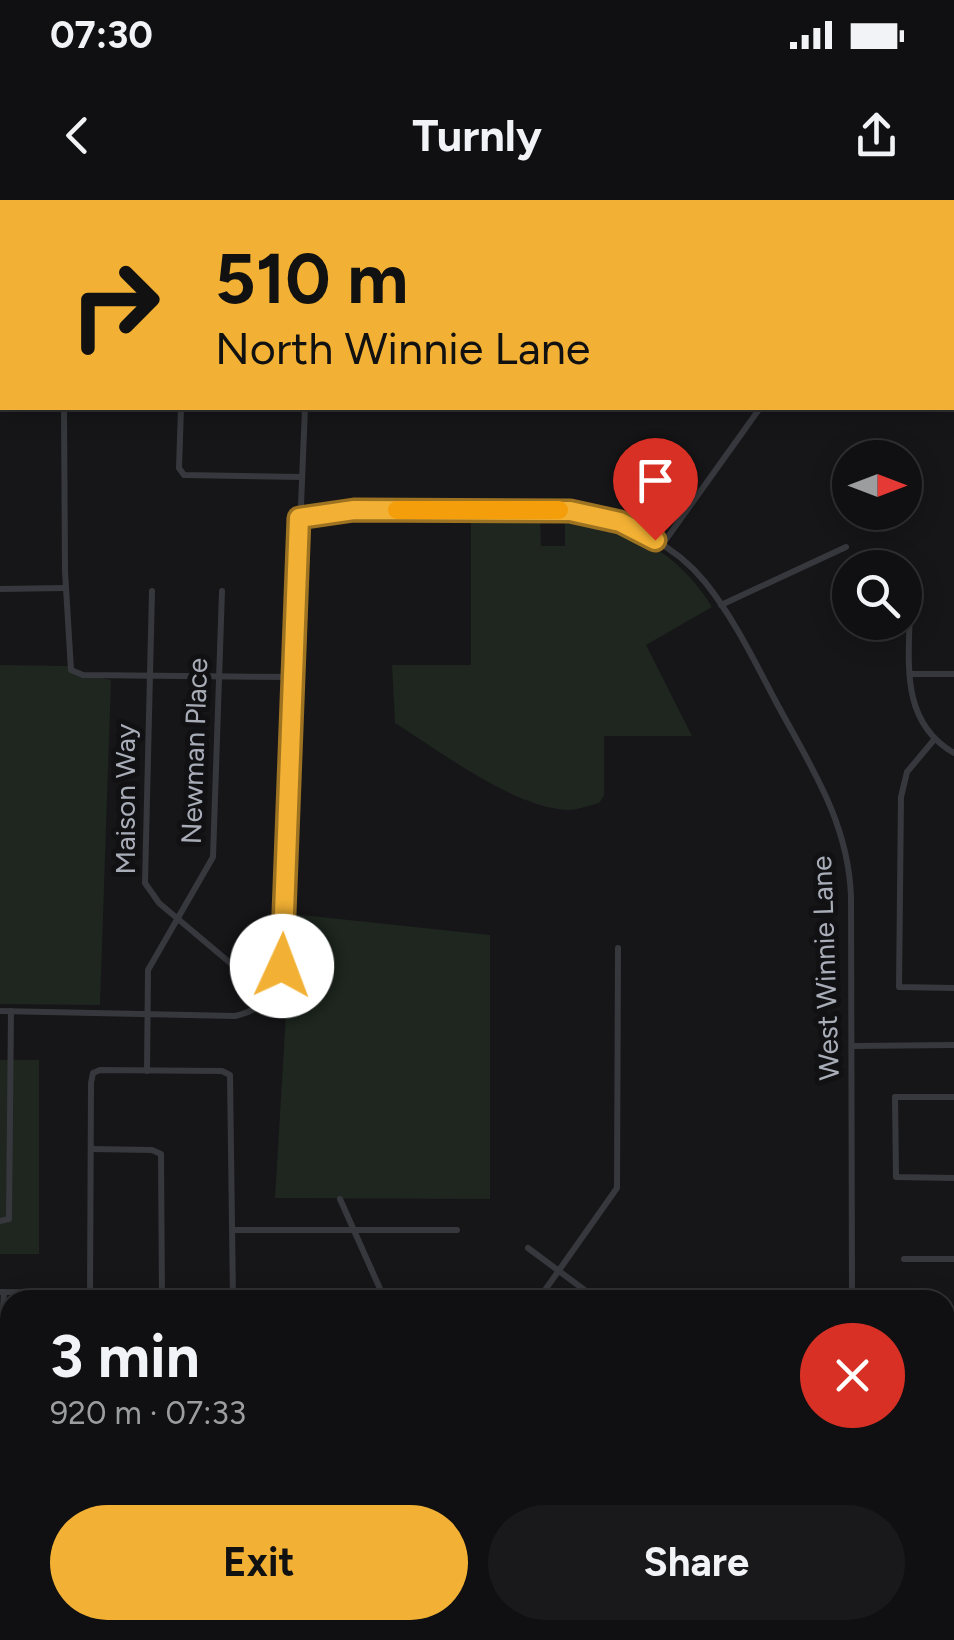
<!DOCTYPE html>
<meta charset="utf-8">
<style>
body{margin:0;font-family:Figtree,sans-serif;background:#19191b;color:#f1f3f6;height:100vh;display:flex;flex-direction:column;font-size:38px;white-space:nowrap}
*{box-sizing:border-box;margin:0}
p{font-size:32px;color:#9c9d9f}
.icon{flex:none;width:55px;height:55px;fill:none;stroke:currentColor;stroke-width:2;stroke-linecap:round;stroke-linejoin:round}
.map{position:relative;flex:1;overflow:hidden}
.side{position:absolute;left:0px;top:1090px;width:955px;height:350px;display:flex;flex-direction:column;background:#101012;border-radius:30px 30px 0 0;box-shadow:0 5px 25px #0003,0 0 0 2px #303032}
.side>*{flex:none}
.guide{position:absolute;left:0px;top:0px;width:955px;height:210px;box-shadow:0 5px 25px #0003,0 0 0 2px #303032;background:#f2b134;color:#111;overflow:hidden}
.needle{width:65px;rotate:90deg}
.controls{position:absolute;left:832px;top:240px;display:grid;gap:20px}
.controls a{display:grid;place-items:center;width:90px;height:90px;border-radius:50%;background:#101012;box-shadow:0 5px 25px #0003,0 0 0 2px #303032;font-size:50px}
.pin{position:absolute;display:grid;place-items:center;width:85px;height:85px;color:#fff;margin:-102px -42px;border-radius:50% 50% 50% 0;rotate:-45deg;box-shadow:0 0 10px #0007}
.pin .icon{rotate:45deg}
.me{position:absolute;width:110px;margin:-55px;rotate:2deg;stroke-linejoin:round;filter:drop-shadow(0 0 8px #0008)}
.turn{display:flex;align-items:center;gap:35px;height:210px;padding:0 50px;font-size:45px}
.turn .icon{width:130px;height:130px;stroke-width:2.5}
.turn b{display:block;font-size:70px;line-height:85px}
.round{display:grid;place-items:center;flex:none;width:105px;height:105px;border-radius:52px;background:#19191b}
.headline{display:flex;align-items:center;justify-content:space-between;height:170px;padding:0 50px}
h1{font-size:60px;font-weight:700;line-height:75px}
.button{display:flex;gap:20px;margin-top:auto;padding:20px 50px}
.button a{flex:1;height:115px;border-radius:60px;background:#f2b134;color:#111;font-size:40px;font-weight:700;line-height:115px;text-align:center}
.button a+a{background:#19191b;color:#f1f3f6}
.status{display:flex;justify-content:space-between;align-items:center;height:70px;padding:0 50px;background:#101012;direction:ltr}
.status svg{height:28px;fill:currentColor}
header{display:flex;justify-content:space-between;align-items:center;height:130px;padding:0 50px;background:#101012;font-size:45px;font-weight:700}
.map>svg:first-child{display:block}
</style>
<div class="status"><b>07:30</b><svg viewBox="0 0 49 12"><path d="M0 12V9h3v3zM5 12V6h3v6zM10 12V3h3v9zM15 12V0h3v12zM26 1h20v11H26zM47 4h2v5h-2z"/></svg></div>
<header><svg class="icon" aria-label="back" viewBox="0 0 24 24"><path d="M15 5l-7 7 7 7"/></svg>Turnly<svg class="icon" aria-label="share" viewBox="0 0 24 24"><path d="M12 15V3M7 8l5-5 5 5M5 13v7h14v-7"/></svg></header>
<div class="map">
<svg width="954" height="1440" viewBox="0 0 954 1440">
<rect width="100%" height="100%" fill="#161618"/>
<g fill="#1e261f">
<path d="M 471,316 L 540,317 L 541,346 L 565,346 L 565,317 C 628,327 678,351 712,407 L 646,445 L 692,536 L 604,536 L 604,596 L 599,603 C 590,605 578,610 568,610 C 514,608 440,551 395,523 L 392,465 L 471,465 Z"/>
<path d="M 0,465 L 69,466 L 75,473 L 111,480 L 100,805 L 0,804 Z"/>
<path d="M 292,714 L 490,735 L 490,999 L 275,998 Z"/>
<rect x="0" y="860" width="39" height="194"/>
</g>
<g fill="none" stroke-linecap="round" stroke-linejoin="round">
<g stroke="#37383d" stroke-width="6">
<path d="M 716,0 L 722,2"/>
<path d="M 58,2 L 58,0"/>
<path d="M 313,2 L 313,0"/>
<path d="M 771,2 L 773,0"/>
<path d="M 64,208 L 65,371 L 71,470 L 83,475 L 292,477"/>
<path d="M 181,208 L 179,268 L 184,275 L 302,277"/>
<path d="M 299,318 C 322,319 344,310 367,310 C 478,309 627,286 705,382 C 733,417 754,460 775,500 C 809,564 848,620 851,696 L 852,1100"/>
<path d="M 662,345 L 760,208"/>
<path d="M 0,389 L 66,388"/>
<path d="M 152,391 L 145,683 L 159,703 L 235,767"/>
<path d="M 910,393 C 911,452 895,519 954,553"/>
<path d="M 721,405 L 846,347"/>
<path d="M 911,474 L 954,474"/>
<path d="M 933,541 L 907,572 L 901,597 L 899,787 L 954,788"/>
<path d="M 0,811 L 235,816 C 262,810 278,793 282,766 L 305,208"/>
<path d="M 852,846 L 954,845"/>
<path d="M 147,871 L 148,770 L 213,657 L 222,391"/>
<path d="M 954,897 L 895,897 L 896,977 L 954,978"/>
<path d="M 91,949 L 152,950 L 161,954 L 162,1100"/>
<path d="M 340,999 L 385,1100"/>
<path d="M 0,1021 L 9,1019 L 11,811"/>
<path d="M 233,1030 L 457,1030"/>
<path d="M 528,1048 L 598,1100"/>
<path d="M 904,1059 L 954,1059"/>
<path d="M 0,1092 L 90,1093"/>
<path d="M 90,1100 L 91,883 L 93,873 L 100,870 L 222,871 L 230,875 L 233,1100"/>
<path d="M 390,1100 L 448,1096 L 454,1100"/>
<path d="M 538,1100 L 617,988 L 618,748"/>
<path d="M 945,1140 L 954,1140"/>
<path d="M 0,1162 L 4,1092"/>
<path d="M 945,1223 L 954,1223"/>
<path d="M 0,1241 L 10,1242"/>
<path d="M 945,1308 L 954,1308"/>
<path d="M 0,1315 L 10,1315"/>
<path d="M 0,1388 L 10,1388"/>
<path d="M 199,1430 L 199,1440"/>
<path d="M 270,1430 L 270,1440"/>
<path d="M 351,1430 L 351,1440"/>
<path d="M 497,1430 L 497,1440"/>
<path d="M 851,1430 L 851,1440"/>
<path d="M 99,1440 L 99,1430"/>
<path d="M 780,1440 L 780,1430"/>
<path d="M 937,1440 L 937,1430"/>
</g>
</g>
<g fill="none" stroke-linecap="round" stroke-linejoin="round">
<g stroke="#9d7322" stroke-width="25">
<path id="route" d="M 282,766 L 299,318 L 354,310 L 570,311 L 620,322 L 655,340"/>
</g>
<use href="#route" stroke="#f2b134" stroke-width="18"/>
<path stroke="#f59e0b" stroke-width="18" d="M 397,310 L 559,310"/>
</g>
<g text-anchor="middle" stroke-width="10" stroke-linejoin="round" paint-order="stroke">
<g font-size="28" fill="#a8adb8" stroke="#111113">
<text transform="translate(194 551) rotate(-88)" y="10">Newman Place</text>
<text transform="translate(125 599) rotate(-90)" y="10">Maison Way</text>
<text transform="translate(825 768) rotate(-92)" y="10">West Winnie Lane</text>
</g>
</g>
</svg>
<div class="controls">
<a><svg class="needle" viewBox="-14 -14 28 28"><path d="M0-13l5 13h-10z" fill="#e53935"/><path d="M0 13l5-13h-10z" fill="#9c9d9f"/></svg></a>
<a><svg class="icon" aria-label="search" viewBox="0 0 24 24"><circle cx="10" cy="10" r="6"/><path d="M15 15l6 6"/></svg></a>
</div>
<div class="pin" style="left:655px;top:340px;background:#d93025"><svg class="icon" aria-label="arrive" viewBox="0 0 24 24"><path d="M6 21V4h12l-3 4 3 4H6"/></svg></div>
<svg class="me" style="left:282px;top:766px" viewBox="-20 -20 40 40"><circle r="19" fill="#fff"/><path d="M0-13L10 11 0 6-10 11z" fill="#f2b134"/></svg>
<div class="guide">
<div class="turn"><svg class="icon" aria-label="right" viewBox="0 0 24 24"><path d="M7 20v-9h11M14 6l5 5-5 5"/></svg><div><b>510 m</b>North Winnie Lane</div></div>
</div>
<section class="side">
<div class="headline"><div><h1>3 min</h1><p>920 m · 07:33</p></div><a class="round" style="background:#d93025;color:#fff"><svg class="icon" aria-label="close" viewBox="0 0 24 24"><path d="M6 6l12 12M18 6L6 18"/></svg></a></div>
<div class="button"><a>Exit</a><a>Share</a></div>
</section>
</div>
